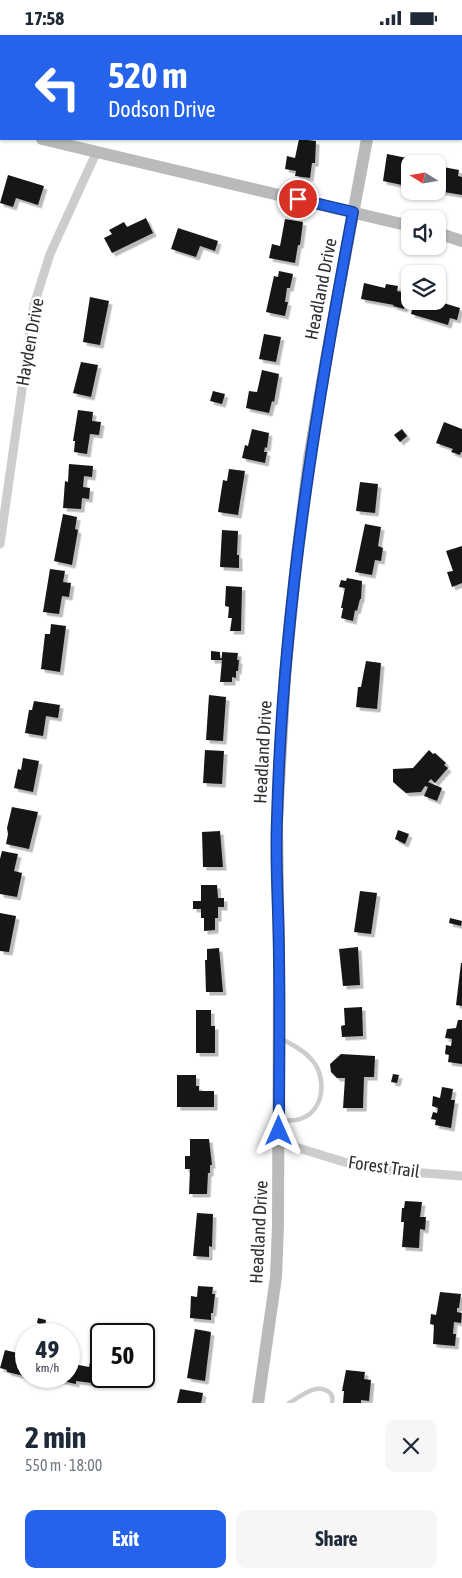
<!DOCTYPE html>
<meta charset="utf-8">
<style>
body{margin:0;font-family:"Asap Condensed",sans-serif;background:#f6f6f7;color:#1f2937;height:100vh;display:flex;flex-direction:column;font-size:19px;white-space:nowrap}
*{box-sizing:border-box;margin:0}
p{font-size:16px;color:#747a83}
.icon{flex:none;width:28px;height:28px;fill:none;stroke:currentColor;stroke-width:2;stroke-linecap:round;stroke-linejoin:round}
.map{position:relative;height:1368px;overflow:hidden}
.drawer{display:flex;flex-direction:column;background:#fff;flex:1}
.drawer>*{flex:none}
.top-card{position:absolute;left:0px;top:0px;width:462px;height:105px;box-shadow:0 1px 4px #0004;background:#2563eb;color:#fff;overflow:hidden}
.needle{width:32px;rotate:281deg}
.controls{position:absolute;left:401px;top:120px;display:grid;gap:10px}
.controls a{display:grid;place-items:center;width:45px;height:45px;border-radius:10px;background:#fff;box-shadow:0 1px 4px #0004;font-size:25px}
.speed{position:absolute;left:15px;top:1288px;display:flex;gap:10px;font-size:25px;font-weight:700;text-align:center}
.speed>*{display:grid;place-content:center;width:65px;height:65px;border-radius:50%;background:#fff;box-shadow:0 1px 4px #0004;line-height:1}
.speed small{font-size:12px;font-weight:400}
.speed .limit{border:2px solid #111;border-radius:8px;background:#fff;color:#111}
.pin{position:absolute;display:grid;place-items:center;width:42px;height:42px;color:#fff;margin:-21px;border:2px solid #fff;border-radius:50%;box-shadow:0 1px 5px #0007}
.me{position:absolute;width:55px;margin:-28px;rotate:0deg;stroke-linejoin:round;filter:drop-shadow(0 0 4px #0008)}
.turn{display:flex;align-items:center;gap:18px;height:105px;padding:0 25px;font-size:22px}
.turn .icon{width:65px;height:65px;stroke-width:2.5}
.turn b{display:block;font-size:35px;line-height:42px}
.round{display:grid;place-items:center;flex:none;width:52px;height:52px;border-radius:10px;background:#f6f6f7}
.summary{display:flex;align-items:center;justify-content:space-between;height:85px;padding:0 25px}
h1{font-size:30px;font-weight:700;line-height:38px}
.button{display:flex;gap:10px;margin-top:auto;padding:10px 25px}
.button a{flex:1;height:58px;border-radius:10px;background:#2563eb;color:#fff;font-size:20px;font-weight:700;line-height:58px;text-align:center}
.button a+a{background:#f6f6f7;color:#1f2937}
.status{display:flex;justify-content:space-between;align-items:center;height:35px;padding:0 25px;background:#fff;direction:ltr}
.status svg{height:14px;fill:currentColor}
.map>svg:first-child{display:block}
</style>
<div class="status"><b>17:58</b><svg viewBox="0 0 49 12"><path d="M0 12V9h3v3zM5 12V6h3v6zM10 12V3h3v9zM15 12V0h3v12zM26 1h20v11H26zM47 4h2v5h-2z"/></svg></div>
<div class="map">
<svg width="462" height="1368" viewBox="0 0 462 1368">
<defs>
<filter id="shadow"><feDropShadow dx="3.5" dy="3.5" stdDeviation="0" flood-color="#0004"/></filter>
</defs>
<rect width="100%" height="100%" fill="#fff"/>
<g fill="#171717" filter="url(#shadow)">
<path d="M 299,104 L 316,106 L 315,128 L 312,128 L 310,143 L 295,141 L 296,136 L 285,134 L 287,121 L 295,123 Z"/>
<path d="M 387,119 L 407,123 L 406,129 L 410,130 L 410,154 L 401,152 L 402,150 L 383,146 Z"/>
<path d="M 443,132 L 459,135 L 458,141 L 462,142 L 462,160 L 438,156 L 438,137 L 442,138 Z"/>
<path d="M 8,140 L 44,151 L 38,170 L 16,163 L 13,172 L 0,168 Z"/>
<path d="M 146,183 L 153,198 L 112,218 L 104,203 L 112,199 L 109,195 L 124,187 L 127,192 Z"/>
<path d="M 285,184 L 303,187 L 300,210 L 298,210 L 295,228 L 269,223 L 272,209 L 280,211 Z"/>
<path d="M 178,193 L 218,206 L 215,216 L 200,211 L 196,222 L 171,214 Z"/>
<path d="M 279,236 L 293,239 L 290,253 L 287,253 L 285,267 L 288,267 L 285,281 L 266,277 L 274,241 L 278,242 Z"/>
<path d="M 364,248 L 385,253 L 386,249 L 398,251 L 397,256 L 407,258 L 404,274 L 393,271 L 394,270 L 361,264 Z"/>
<path d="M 90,262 L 109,266 L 100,310 L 83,307 Z"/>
<path d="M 414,266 L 437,266 L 460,273 L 457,285 L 450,283 L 448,290 L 411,279 Z"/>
<path d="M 264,299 L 281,302 L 276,327 L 259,324 Z"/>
<path d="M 81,327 L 98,330 L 91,362 L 73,358 Z"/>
<path d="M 262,335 L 279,339 L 274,367 L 272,366 L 269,378 L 246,373 L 249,356 L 257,357 Z"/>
<path d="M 213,356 L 225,359 L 222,369 L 210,366 Z"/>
<path d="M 78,375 L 93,377 L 92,386 L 101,387 L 99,400 L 90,399 L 87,419 L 74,417 L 75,406 L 73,406 Z"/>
<path d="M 444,387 L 462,394 L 462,417 L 461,417 L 460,420 L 451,417 L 453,414 L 436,408 Z"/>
<path d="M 252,394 L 269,398 L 267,413 L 265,412 L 264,417 L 267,417 L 265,428 L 242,423 L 245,410 L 248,411 Z"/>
<path d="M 402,394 L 407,401 L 400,407 L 394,400 Z"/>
<path d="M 69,429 L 93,431 L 92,442 L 84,441 L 83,452 L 90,453 L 89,464 L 82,463 L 81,474 L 63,473 L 65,446 L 68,447 Z"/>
<path d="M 229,434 L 245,436 L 238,480 L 218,477 L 223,445 L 227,446 Z"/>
<path d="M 360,447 L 378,449 L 375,478 L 356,476 Z"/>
<path d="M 63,479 L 77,482 L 75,494 L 78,495 L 72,530 L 54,526 Z"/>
<path d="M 365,489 L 381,492 L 378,511 L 383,513 L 381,526 L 375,525 L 372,540 L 355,537 Z"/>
<path d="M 222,495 L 238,496 L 237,520 L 239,520 L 239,533 L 220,532 Z"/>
<path d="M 462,511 L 462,548 L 452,552 L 447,537 L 453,536 L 446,516 Z"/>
<path d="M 50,534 L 65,536 L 63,547 L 71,548 L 69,562 L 62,561 L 59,579 L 43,577 Z"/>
<path d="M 347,543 L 362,546 L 361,564 L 360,564 L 357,576 L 355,575 L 353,586 L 341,583 L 343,573 L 341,573 L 345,553 L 339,552 L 341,545 L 346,546 Z"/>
<path d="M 226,551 L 242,552 L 241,596 L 230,596 L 232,583 L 228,583 L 229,572 L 225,571 Z"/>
<path d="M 51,589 L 66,591 L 60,637 L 41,634 L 45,599 L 50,599 Z"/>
<path d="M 211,616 L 220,617 L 220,623 L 222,623 L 222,617 L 238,618 L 237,625 L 239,625 L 238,636 L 236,636 L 236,643 L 232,642 L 232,647 L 220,647 L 222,625 L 211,625 Z"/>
<path d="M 366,626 L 381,628 L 377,674 L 356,672 L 358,652 L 361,652 Z"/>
<path d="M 209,660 L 226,662 L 223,706 L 206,705 Z"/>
<path d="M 34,666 L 60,670 L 58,683 L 46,681 L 43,701 L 25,698 L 29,675 L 32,675 Z"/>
<path d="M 205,715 L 224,716 L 222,749 L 203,748 Z"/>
<path d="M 429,715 L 433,719 L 435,718 L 446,728 L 444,730 L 448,733 L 435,748 L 431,744 L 428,747 L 442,753 L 437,766 L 424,761 L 428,752 L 425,751 L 421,757 L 406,758 L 393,747 L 393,734 L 413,733 Z"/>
<path d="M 23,723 L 39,726 L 33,757 L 14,753 L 18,734 L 21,735 Z"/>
<path d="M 12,772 L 38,777 L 29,814 L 6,809 L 8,799 L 7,793 Z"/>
<path d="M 398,795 L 409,799 L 405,809 L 395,804 Z"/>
<path d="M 220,796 L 223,832 L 203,832 L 202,797 Z"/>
<path d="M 2,816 L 18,819 L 14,836 L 22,838 L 17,862 L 0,859 L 0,824 Z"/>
<path d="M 201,850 L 217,850 L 218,863 L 224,863 L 224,872 L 218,872 L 218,883 L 215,883 L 215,895 L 204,896 L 204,883 L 201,883 L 201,874 L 193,874 L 193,866 L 201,866 Z"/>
<path d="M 360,856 L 377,858 L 371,899 L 354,897 Z"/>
<path d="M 0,878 L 16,881 L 9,917 L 0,916 Z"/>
<path d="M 450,883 L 462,886 L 461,891 L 449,888 Z"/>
<path d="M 358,912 L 360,950 L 343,951 L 339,914 Z"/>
<path d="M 219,913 L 223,957 L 206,957 L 205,925 L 207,925 L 207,914 Z"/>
<path d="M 461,928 L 462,928 L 462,971 L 456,970 Z"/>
<path d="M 362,972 L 363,1001 L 342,1002 L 341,991 L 345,990 L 344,973 Z"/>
<path d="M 196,975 L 211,975 L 211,991 L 215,991 L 215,1018 L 196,1018 Z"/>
<path d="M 458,985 L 462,985 L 462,1029 L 448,1027 L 449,1020 L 445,1019 L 446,1010 L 451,1011 L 452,1004 L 445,1003 L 447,994 L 456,993 Z"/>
<path d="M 341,1019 L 375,1021 L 374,1042 L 364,1042 L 363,1073 L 343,1073 L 345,1043 L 337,1043 L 331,1037 L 330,1029 Z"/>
<path d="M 393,1039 L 399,1040 L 397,1048 L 391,1047 Z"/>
<path d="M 177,1040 L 196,1040 L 196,1051 L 199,1051 L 199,1056 L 214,1056 L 214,1072 L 177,1072 Z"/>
<path d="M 442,1052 L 453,1054 L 451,1065 L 455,1065 L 451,1093 L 435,1090 L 436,1085 L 431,1084 L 433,1077 L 437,1078 L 438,1073 L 432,1071 L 433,1061 L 440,1063 Z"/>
<path d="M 190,1104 L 209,1104 L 212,1130 L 210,1130 L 210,1138 L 208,1138 L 207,1159 L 189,1159 L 190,1134 L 185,1134 L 185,1121 L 190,1121 Z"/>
<path d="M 405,1166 L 422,1167 L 420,1182 L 426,1182 L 425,1195 L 420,1194 L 419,1213 L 402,1212 L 404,1187 L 401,1187 L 402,1173 L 404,1173 Z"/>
<path d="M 197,1178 L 213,1179 L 212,1212 L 209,1211 L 209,1222 L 193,1221 Z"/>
<path d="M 198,1251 L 213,1252 L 212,1259 L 215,1259 L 213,1278 L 211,1278 L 211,1285 L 190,1283 L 191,1261 L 197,1262 Z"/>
<path d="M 440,1257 L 461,1259 L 459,1273 L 457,1273 L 457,1277 L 462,1278 L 461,1288 L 454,1287 L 453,1299 L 456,1299 L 455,1311 L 433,1309 L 434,1290 L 430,1289 L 431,1279 L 436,1280 Z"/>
<path d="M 38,1283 L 46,1285 L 45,1290 L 37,1288 Z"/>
<path d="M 195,1294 L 211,1297 L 205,1346 L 187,1343 Z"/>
<path d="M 5,1315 L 26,1320 L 26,1339 L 25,1339 L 24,1341 L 7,1337 L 7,1335 L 0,1333 Z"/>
<path d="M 91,1322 L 101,1324 L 100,1349 L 76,1346 L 76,1349 L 53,1344 L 54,1341 L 69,1341 L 69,1328 L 89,1332 Z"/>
<path d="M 346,1335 L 365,1337 L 364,1344 L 371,1345 L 369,1366 L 361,1365 L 361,1368 L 343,1368 L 344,1356 L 342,1356 Z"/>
<path d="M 180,1354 L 203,1358 L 201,1368 L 177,1368 Z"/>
</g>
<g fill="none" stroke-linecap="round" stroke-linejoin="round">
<g stroke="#cdcdcd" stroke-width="4.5">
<path d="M 280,1003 C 291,1009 304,1015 312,1025 C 327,1042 325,1076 300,1084 C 294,1086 287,1085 281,1086"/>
<path d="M 289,1368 C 300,1362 317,1347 329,1357 C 333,1360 333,1364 332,1368"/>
</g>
<g stroke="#cdcdcd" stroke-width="9">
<path d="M 92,1 L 92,0"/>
<path d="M 0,509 L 34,270 L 50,219 L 97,116"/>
<path d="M 279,1107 L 344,1127 L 372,1134 L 462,1141"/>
</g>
<g stroke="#bababa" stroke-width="12">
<path d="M 387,1 L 387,0"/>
<path d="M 0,95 L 1,95"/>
<path d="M 42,104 L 410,191"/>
<path d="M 438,198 L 462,206"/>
<path d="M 258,1368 L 276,1242 L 278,1190 L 279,925 L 277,786 L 285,641 L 296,528 L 309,423 L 326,324 L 367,104"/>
</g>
</g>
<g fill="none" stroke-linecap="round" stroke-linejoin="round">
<g stroke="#184099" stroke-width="12">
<path id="route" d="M 279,1096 C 279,1039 280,982 279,924 C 279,878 275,831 277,785 C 282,580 315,378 353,177 L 298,164"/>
</g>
<use href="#route" stroke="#2563eb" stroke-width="9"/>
</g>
<g text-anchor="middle" stroke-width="5" stroke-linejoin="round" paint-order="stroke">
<g font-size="18" fill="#303030" stroke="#fff">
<text transform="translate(321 254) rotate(-79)" y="6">Headland Drive</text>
<text transform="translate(30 307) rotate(-80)" y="6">Hayden Drive</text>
<text transform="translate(263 717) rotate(-87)" y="6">Headland Drive</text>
<text transform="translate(384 1132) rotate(8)" y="6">Forest Trail</text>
<text transform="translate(259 1197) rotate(-87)" y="6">Headland Drive</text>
</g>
</g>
</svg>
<div class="controls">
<a><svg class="needle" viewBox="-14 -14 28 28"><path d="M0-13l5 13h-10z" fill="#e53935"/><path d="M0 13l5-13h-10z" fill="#747a83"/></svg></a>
<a><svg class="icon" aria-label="sound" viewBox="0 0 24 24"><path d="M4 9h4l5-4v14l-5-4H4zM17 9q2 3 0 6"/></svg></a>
<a><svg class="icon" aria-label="layers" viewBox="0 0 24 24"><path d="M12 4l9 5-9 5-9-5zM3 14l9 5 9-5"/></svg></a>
</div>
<div class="speed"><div>49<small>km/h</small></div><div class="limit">50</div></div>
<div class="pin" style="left:298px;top:164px;background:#d93025"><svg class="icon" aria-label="arrive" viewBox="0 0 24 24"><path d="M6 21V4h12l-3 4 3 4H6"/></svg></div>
<svg class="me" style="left:279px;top:1096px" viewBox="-20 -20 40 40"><path d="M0-17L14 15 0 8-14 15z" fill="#2563eb" stroke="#fff" stroke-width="4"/></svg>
<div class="top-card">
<div class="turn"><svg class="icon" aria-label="left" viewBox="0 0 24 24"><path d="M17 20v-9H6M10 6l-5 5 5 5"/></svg><div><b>520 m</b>Dodson Drive</div></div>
</div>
</div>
<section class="drawer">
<div class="summary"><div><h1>2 min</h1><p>550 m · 18:00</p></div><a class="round"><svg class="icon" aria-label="close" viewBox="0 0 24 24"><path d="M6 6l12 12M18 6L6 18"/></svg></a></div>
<div class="button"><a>Exit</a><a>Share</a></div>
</section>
